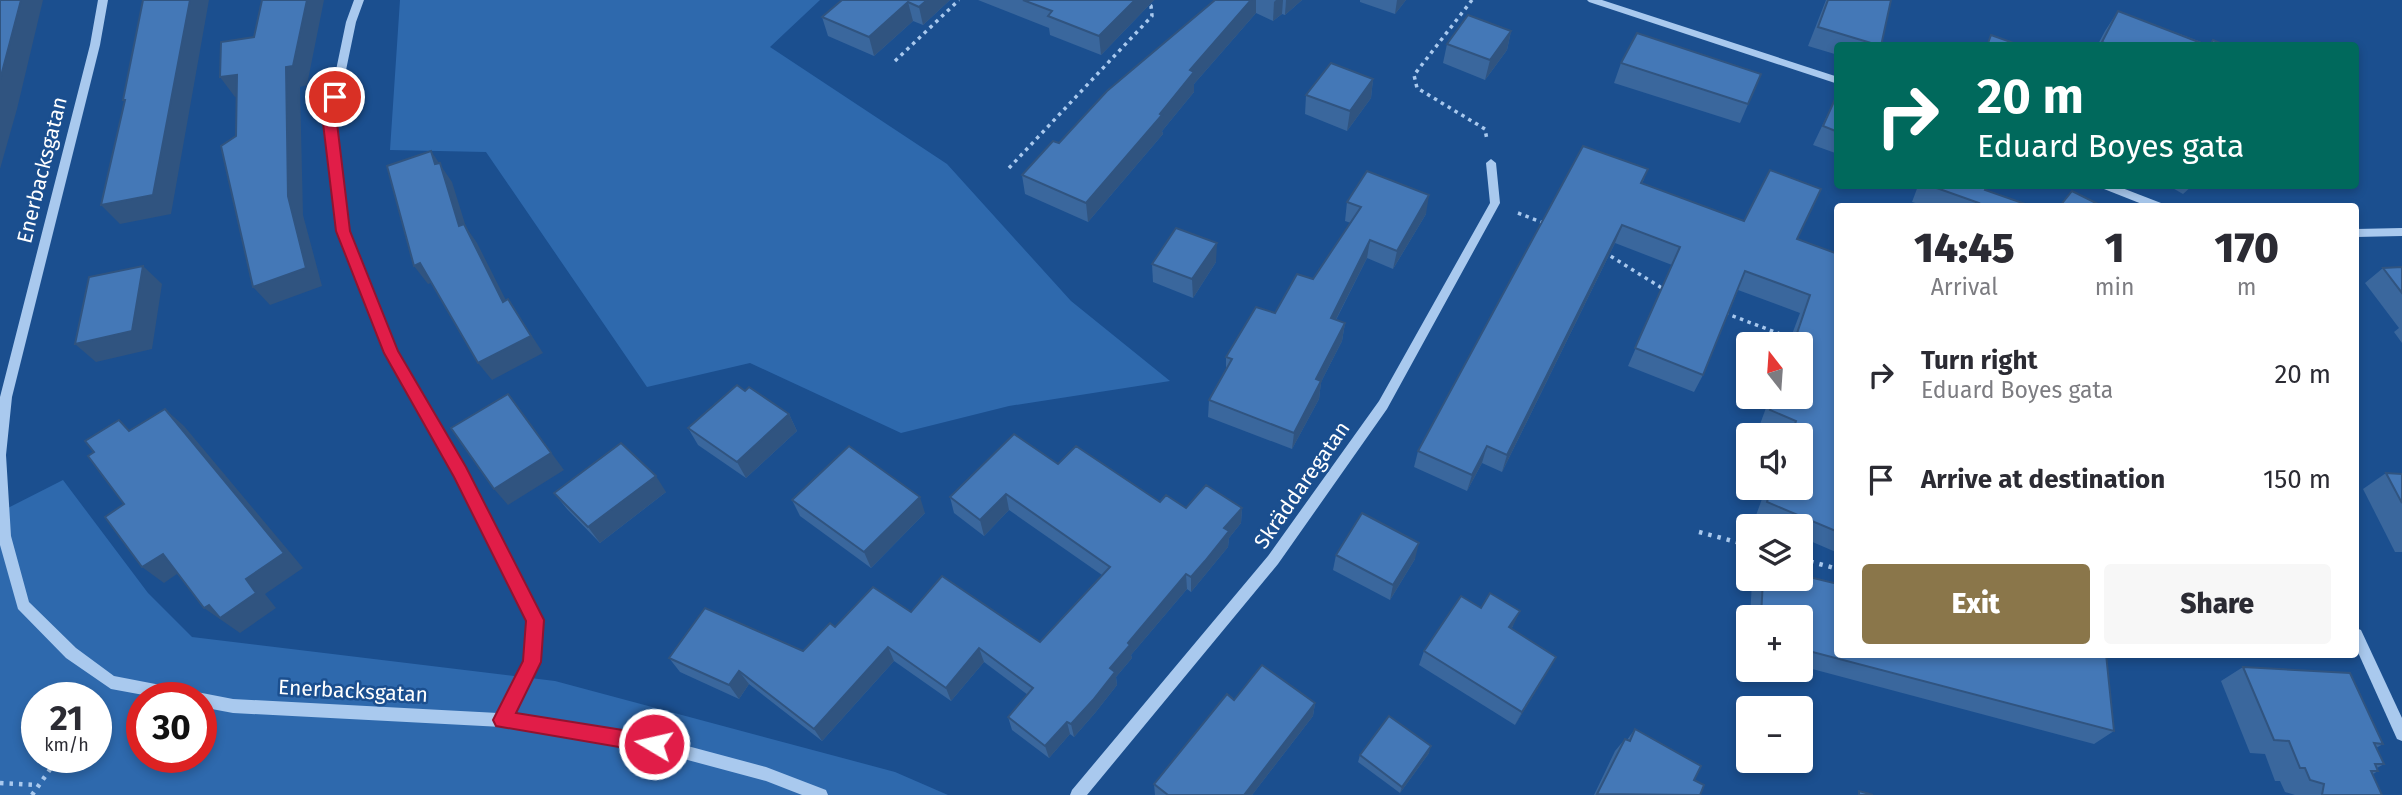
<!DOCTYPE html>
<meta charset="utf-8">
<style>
body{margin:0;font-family:"Fira Sans",sans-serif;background:#f7f7f7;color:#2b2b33;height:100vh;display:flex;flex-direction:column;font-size:26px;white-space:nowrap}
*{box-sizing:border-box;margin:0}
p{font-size:23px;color:#7c7c81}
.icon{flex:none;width:38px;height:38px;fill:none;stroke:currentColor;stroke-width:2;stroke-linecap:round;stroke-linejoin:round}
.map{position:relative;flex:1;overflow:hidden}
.details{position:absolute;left:1834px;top:203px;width:525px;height:455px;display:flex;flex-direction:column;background:#fff;border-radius:7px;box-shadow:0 4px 10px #0003}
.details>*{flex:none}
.hud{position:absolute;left:1834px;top:42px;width:525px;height:147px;border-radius:7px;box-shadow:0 4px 10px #0003;background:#00695c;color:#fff;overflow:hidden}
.needle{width:46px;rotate:343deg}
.tools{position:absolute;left:1736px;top:332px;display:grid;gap:14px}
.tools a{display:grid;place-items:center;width:77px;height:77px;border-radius:7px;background:#fff;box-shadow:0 4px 10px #0003;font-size:35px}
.speed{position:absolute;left:21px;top:682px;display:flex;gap:14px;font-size:35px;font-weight:700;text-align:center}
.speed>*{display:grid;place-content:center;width:91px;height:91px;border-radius:50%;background:#fff;box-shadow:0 4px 10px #0003;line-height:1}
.speed small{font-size:18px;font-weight:400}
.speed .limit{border:10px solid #d22;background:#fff;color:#111}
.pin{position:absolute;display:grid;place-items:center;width:60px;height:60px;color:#fff;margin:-30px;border:4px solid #fff;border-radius:50%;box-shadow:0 2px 7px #0007}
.me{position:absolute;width:77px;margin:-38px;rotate:279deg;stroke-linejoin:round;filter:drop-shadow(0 0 5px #0008)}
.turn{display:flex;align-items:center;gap:24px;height:147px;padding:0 28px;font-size:32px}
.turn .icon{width:91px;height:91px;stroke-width:2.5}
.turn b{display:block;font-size:49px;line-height:60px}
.eta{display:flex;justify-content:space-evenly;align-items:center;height:119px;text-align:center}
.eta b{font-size:42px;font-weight:800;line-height:49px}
.action{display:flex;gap:14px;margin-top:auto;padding:14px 28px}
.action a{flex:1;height:80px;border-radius:7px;background:#8a764a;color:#fff;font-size:28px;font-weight:800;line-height:80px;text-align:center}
.action a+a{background:#f7f7f7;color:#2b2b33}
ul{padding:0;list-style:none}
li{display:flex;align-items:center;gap:21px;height:105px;padding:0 28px}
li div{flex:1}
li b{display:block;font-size:26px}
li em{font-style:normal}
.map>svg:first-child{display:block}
</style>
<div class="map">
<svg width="2402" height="795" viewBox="0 0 2402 795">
<rect width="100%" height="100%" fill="#1b4f8f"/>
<g fill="#2e69ad" fill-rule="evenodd">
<path d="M 400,0 L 820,0 L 770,47 L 947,164 L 1071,301 L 1170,381 L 1009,406 L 901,433 L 750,363 L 647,387 L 486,152 L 390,150 Z"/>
<path d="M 63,480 L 148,593 L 192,637 L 555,681 L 895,772 L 948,795 L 0,795 L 0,512 ZM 37,698 L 96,698 L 96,758 L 37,758 ZM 142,698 L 201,698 L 201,758 L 142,758 Z"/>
</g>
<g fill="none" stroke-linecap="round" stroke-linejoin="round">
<g stroke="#a9c9ee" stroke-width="3.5" stroke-dasharray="3.5 4.5" stroke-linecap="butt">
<path d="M 1472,0 L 1414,75 L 1417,88 L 1485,129 L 1487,140"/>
<path d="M 895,61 L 959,0"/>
<path d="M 1009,168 L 1152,16 L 1151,6 L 1142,0"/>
<path d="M 1518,213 L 1546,224"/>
<path d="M 1604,252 L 1665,290"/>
<path d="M 1725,313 L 1796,340"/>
</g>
<g stroke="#a9c9ee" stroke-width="4.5" stroke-dasharray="3.5 6" stroke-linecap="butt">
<path d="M 1699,532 L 1748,545"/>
<path d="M 1801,559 L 1838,569"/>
<path d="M 0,783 L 38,785"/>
<path d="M 32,795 L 58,758"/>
</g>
<g fill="#a9c9ee" fill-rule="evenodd">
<path d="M 98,0 L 108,0 L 100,45 L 12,397 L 6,455 L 11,536 L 29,602 L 76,648 L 114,676 L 233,699 L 498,713 L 525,660 L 528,620 L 455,476 L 385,353 L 337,231 L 325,123 L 346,22 L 354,0 L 364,0 L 356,22 L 335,123 L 349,231 L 397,352 L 465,468 L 542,620 L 539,661 L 512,715 L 654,737 L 766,767 L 826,790 L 828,795 L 802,795 L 766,781 L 654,751 L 502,727 L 233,713 L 201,707 L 201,698 L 160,698 L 111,689 L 66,658 L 18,609 L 0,545 L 0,397 L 90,45 Z"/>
<path d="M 1587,0 L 1602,0 L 1838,77 L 1838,84 L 1589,2 Z"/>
<path d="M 1491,159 L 1496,163 L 1500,203 L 1387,409 L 1278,564 L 1087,795 L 1070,795 L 1072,790 L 1268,556 L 1379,401 L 1490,203 L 1486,163 Z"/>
<path d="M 2103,186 L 2117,186 L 2161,203 L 2163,206 L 2147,206 L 2104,189 Z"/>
<path d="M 2402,228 L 2402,236 L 2356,237 L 2356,229 Z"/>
<path d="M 2356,628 L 2361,630 L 2402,718 L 2402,741 L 2397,739 L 2356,648 Z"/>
</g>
</g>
<g fill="#3a679d">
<path d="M 842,0 L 950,0 L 923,25 L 913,21 L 874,56 L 828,36 L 822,17 Z"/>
<path d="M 978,0 L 1154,0 L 1101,55 L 1050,35 L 1049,28 Z"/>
<path d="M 1215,0 L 1302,0 L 1285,15 L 1282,14 L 1273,21 L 1256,13 L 1194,84 L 1194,92 L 1162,131 L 1163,134 L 1088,222 L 1025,194 L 1022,175 L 1059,143 Z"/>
<path d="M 1360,0 L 1406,0 L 1395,14 L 1360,2 Z"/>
<path d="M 1826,0 L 1891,0 L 1881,46 L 1838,46 L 1838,55 L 1808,46 Z"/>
<path d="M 2118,11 L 2209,45 L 2213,40 L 2227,46 L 2097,46 L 2105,31 Z"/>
<path d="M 1511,31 L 1507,50 L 1485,80 L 1443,63 L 1447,44 Z"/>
<path d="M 1621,63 L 1761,74 L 1740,123 L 1614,83 Z"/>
<path d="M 1373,79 L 1371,98 L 1347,131 L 1305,114 L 1306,95 Z"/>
<path d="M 1836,97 L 1838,97 L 1838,154 L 1813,145 Z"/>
<path d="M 1648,169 L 1642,184 L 1838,254 L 1838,553 L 1801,537 L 1801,527 L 1776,527 L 1755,518 L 1766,488 L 1801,488 L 1801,436 L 1780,436 L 1759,427 L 1770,397 L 1801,397 L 1801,345 L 1788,345 L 1800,313 L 1738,290 L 1703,375 L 1694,392 L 1628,366 L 1672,265 L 1615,243 L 1502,472 L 1482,463 L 1467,491 L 1414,467 L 1418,451 Z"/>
<path d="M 1918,186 L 1987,186 L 1985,190 L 2031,206 L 1925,206 L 1912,202 Z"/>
<path d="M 2169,186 L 2192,186 L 2183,194 Z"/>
<path d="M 1347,202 L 1426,214 L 1393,269 L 1367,258 L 1336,320 L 1345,323 L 1342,341 L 1321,382 L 1319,399 L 1292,449 L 1208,417 L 1209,400 L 1226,370 L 1226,357 L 1313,279 L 1351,223 L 1345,221 Z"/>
<path d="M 1216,262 L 1193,298 L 1153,282 L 1152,264 Z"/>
<path d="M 2402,267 L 2402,343 L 2394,332 L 2399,328 L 2365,283 L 2383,268 Z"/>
<path d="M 745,391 L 789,414 L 797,431 L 746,478 L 698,445 L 688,428 Z"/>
<path d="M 1058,464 L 1160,502 L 1186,508 L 1242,508 L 1241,523 L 1229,538 L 1228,547 L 1191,592 L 1187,589 L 1131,655 L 1132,658 L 1116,677 L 1117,685 L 1095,713 L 1074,737 L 1070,734 L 1049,758 L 1012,730 L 1008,717 L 1028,695 L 984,662 L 951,701 L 894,661 L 822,741 L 749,684 L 739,699 L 680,672 L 669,658 L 803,651 L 835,627 L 911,612 L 1040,642 L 1102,575 L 1009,510 L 984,536 L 954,513 L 950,497 Z"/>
<path d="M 2386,473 L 2402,474 L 2402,552 L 2395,552 L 2363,489 Z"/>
<path d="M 666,492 L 600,543 L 567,509 L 554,493 Z"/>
<path d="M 792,500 L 925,513 L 871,568 L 800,516 Z"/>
<path d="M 1336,555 L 1415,559 L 1390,600 L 1333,570 Z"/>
<path d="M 1753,579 L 1801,579 L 2114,731 L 2094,744 L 1801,666 L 1801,618 L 1750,618 L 1752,581 Z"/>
<path d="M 1481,608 L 1513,626 L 1511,629 L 1548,671 L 1515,725 L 1419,665 L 1424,651 Z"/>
<path d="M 2243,667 L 2383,744 L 2376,748 L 2384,764 L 2377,768 L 2378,771 L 2373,774 L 2382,795 L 2295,795 L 2285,792 L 2280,781 L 2275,781 L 2265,754 L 2250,753 L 2221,681 Z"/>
<path d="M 1234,700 L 1315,703 L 1313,716 L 1252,795 L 1155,795 L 1154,784 Z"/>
<path d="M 1635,729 L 1694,780 L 1700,795 L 1594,795 L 1615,751 L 1625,739 L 1627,740 Z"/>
<path d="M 1429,753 L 1400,793 L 1358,762 L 1360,755 Z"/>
</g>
<g fill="#305480">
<path d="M 21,0 L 43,0 L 17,109 L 0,169 L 0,80 Z"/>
<path d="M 190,0 L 209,0 L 171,214 L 120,224 L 101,205 Z"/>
<path d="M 307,0 L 324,0 L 307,85 L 300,87 L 303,215 L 322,286 L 270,305 L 253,287 L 286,67 Z"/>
<path d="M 927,0 L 950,0 L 923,25 L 919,7 Z"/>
<path d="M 1135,0 L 1154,0 L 1101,55 L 1099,36 Z"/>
<path d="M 1251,0 L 1256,0 L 1256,13 L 1194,84 L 1194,92 L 1162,131 L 1163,134 L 1088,222 L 1086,203 L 1160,114 L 1190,70 Z"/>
<path d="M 1276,0 L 1283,0 L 1282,14 L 1273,21 L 1274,2 Z"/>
<path d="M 1286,0 L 1302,0 L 1285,15 Z"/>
<path d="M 1397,0 L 1406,0 L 1395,14 Z"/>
<path d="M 908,2 L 913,21 L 874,56 L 869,37 Z"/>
<path d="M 1511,31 L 1507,50 L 1485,80 L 1490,60 Z"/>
<path d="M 237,75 L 252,94 L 235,97 L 220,77 Z"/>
<path d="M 1373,79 L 1371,98 L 1347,131 L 1350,111 Z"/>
<path d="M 431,151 L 452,182 L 466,227 L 477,243 L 516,320 L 503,302 L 459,226 L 435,164 Z"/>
<path d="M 1429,195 L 1426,214 L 1393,269 L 1397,251 Z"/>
<path d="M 1622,225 L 1615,243 L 1502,472 L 1507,455 Z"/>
<path d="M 1370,240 L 1367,258 L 1328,335 L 1331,318 Z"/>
<path d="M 1217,243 L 1216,262 L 1193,298 L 1192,279 Z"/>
<path d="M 420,263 L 434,282 L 428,284 L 414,266 Z"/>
<path d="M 143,266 L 162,284 L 152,349 L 96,362 L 75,344 Z"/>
<path d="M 508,299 L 543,353 L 492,380 L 478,363 Z"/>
<path d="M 1345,323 L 1342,341 L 1321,382 L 1319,399 L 1292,449 L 1294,433 L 1316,379 Z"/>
<path d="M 508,394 L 564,470 L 508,505 L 494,489 Z"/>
<path d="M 165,409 L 184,426 L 303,568 L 265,594 L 276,608 L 240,633 L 204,608 L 246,579 Z"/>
<path d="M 789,414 L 797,431 L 746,478 L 737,462 Z"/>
<path d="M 1487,446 L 1482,463 L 1467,491 L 1472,475 Z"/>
<path d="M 656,476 L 666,492 L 600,543 L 588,527 Z"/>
<path d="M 1006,494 L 1009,510 L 984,536 L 980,520 Z"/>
<path d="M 920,497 L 925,513 L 871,568 L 864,552 Z"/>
<path d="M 1242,508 L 1241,523 L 1229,538 L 1228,547 L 1191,592 L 1191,577 L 1224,528 Z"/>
<path d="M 1419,543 L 1415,559 L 1390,600 L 1393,585 Z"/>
<path d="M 163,554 L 184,569 L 164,583 L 142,567 Z"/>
<path d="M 1186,574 L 1187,589 L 1131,655 L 1132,658 L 1116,677 L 1117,685 L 1095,713 L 1074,737 L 1071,724 L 1110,668 L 1128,643 Z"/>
<path d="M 1520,611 L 1513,626 L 1503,642 L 1509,627 Z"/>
<path d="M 888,647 L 894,661 L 822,741 L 814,729 Z"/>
<path d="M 979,648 L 984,662 L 951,701 L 946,688 Z"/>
<path d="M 1556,657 L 1548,671 L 1515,725 L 1522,712 Z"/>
<path d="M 739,671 L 749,684 L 739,699 L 729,685 Z"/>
<path d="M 1315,703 L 1313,716 L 1252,795 L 1244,795 Z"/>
<path d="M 1067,722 L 1070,734 L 1049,758 L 1045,746 Z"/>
<path d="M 1431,746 L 1429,753 L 1400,793 L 1402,787 Z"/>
</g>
<g fill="#4478b7" stroke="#305480" stroke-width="2">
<path d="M 0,0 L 21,0 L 0,80 Z"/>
<path d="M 143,0 L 190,0 L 153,195 L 101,205 L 125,100 L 123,100 Z"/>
<path d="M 262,0 L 307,0 L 293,66 L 286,67 L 288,196 L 306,268 L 253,287 L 221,146 L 236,136 L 237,75 L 220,77 L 221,42 L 254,37 Z"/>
<path d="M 842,0 L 927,0 L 919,7 L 908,2 L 869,37 L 822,17 Z"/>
<path d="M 1023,0 L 1135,0 L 1099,36 L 1048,16 L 1052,11 Z"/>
<path d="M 1215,0 L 1251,0 L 1190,70 L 1194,72 L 1160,114 L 1162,115 L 1086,203 L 1022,175 L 1053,141 L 1059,143 L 1107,91 Z"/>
<path d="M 1828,0 L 1891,0 L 1881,46 L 1818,27 Z"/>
<path d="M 2118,11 L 2209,46 L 2111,46 L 2102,42 Z"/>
<path d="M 1468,15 L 1511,31 L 1490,60 L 1447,44 Z"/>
<path d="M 1637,33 L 1761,74 L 1748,104 L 1621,63 Z"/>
<path d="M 1991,35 L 2022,46 L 1987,46 Z"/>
<path d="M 2213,40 L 2227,46 L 2210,46 Z"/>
<path d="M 1331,63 L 1373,79 L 1350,111 L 1306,95 Z"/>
<path d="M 1836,97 L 1838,97 L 1838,132 L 1823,126 Z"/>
<path d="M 1583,146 L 1648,169 L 1641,183 L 1744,221 L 1770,170 L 1821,189 L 1797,239 L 1838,254 L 1838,532 L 1767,502 L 1771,488 L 1801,488 L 1801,436 L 1791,436 L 1796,421 L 1770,410 L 1774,397 L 1801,397 L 1801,345 L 1793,345 L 1810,295 L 1745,271 L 1703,375 L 1635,348 L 1680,247 L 1622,225 L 1507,455 L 1487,446 L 1472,475 L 1418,451 Z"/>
<path d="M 431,151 L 435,164 L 440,163 L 459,226 L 464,224 L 503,302 L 508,299 L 531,336 L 478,363 L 420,263 L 414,266 L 387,166 Z"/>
<path d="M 1367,171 L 1429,195 L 1397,251 L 1370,240 L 1331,318 L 1345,323 L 1316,379 L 1321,381 L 1294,433 L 1209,400 L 1232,359 L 1226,357 L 1256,307 L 1275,313 L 1297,274 L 1313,279 L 1361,207 L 1347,202 Z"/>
<path d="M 1931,186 L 1987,186 L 1985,190 L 2031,206 L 1977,206 L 1979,203 Z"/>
<path d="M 2072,191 L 2102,206 L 2060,206 Z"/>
<path d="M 1176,228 L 1217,243 L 1192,279 L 1152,264 Z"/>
<path d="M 143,266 L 132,331 L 75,344 L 89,277 Z"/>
<path d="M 2402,267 L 2402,293 L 2383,268 Z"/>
<path d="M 737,385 L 745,391 L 749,387 L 789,414 L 737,462 L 688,428 Z"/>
<path d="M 508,394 L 551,453 L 494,489 L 451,428 Z"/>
<path d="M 165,409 L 284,553 L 246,579 L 256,593 L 220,618 L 209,605 L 204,608 L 163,554 L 142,567 L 105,517 L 124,504 L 88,456 L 94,452 L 85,441 L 119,420 L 129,431 Z"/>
<path d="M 1014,434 L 1058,464 L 1076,446 L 1160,502 L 1166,495 L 1186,508 L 1206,485 L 1242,508 L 1224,528 L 1229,531 L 1205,561 L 1191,577 L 1186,574 L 1128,643 L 1130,645 L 1110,668 L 1115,672 L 1093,700 L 1071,724 L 1067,722 L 1045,746 L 1008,717 L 1033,688 L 979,648 L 946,688 L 888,647 L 814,729 L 739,671 L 729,685 L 669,658 L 705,608 L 803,651 L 830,623 L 835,627 L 873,587 L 911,612 L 942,576 L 1040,642 L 1110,567 L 1006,494 L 980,520 L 950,497 Z"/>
<path d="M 621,443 L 656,476 L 588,527 L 554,493 Z"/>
<path d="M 849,446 L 920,497 L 864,552 L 792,500 Z"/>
<path d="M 2386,473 L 2402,474 L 2402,503 Z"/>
<path d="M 1362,513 L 1419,543 L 1393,585 L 1336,555 Z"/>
<path d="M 1801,575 L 1838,584 L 1838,654 L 2106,654 L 2114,731 L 1801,649 L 1801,618 L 1761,618 L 1763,579 L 1801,579 Z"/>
<path d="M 1490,593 L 1520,611 L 1509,627 L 1556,657 L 1522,712 L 1424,651 L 1461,596 L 1481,608 Z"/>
<path d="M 1262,665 L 1315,703 L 1244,795 L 1168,795 L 1154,784 L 1227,694 L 1234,700 Z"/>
<path d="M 2243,667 L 2350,673 L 2383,744 L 2374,743 L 2384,764 L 2375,764 L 2378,771 L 2371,771 L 2382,795 L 2322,795 L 2324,784 L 2310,780 L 2305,768 L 2300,768 L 2289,741 L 2274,740 Z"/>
<path d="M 1389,716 L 1431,746 L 1402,787 L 1360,755 Z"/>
<path d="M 1635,729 L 1701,766 L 1694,780 L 1704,785 L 1700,795 L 1597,794 L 1625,739 L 1630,741 Z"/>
<path d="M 1859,791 L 1873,795 L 1859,795 Z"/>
</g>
<path fill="#e11d48" stroke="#92132f" stroke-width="2" d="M 335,93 L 342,97 L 337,123 L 350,231 L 398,351 L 466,467 L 544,620 L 541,662 L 516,713 L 654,735 L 661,738 L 664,744 L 661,751 L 654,753 L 496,726 L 493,720 L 523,661 L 526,621 L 454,477 L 384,353 L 336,231 L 323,123 L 329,97 Z"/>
<g text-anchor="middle" stroke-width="5" stroke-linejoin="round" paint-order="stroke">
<g font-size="21" fill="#fff" stroke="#1b4f8f">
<text transform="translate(42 170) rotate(-76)" y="7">Enerbacksgatan</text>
<text transform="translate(1302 485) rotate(-55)" y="7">Skräddaregatan</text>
<text transform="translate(353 691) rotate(3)" y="7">Enerbacksgatan</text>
</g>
</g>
</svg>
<div class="tools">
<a><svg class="needle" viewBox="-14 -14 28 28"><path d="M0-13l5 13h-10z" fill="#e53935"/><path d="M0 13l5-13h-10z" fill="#7c7c81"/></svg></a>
<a><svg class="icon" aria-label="sound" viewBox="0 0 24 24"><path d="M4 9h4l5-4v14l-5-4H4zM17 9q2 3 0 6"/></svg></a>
<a><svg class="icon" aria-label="layers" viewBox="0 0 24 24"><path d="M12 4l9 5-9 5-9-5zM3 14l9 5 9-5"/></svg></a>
<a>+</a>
<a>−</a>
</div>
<div class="speed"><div>21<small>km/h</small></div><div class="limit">30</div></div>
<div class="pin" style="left:335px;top:97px;background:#d93025"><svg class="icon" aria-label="arrive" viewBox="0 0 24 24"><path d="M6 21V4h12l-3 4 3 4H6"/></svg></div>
<svg class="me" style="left:654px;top:744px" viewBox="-20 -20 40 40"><circle r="17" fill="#e11d48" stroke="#fff" stroke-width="3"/><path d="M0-11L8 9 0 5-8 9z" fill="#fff"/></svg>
<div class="hud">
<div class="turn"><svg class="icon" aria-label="right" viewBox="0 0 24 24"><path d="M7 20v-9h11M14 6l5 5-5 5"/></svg><div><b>20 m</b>Eduard Boyes gata</div></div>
</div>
<section class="details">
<div class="eta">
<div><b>14:45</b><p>Arrival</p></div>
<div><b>1</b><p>min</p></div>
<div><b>170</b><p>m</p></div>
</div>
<ul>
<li><svg class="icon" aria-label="right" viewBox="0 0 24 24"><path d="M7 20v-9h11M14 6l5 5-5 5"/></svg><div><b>Turn right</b><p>Eduard Boyes gata</p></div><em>20 m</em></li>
<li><svg class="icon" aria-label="arrive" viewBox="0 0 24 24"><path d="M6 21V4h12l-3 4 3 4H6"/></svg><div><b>Arrive at destination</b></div><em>150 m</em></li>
</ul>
<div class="action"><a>Exit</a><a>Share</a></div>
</section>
</div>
